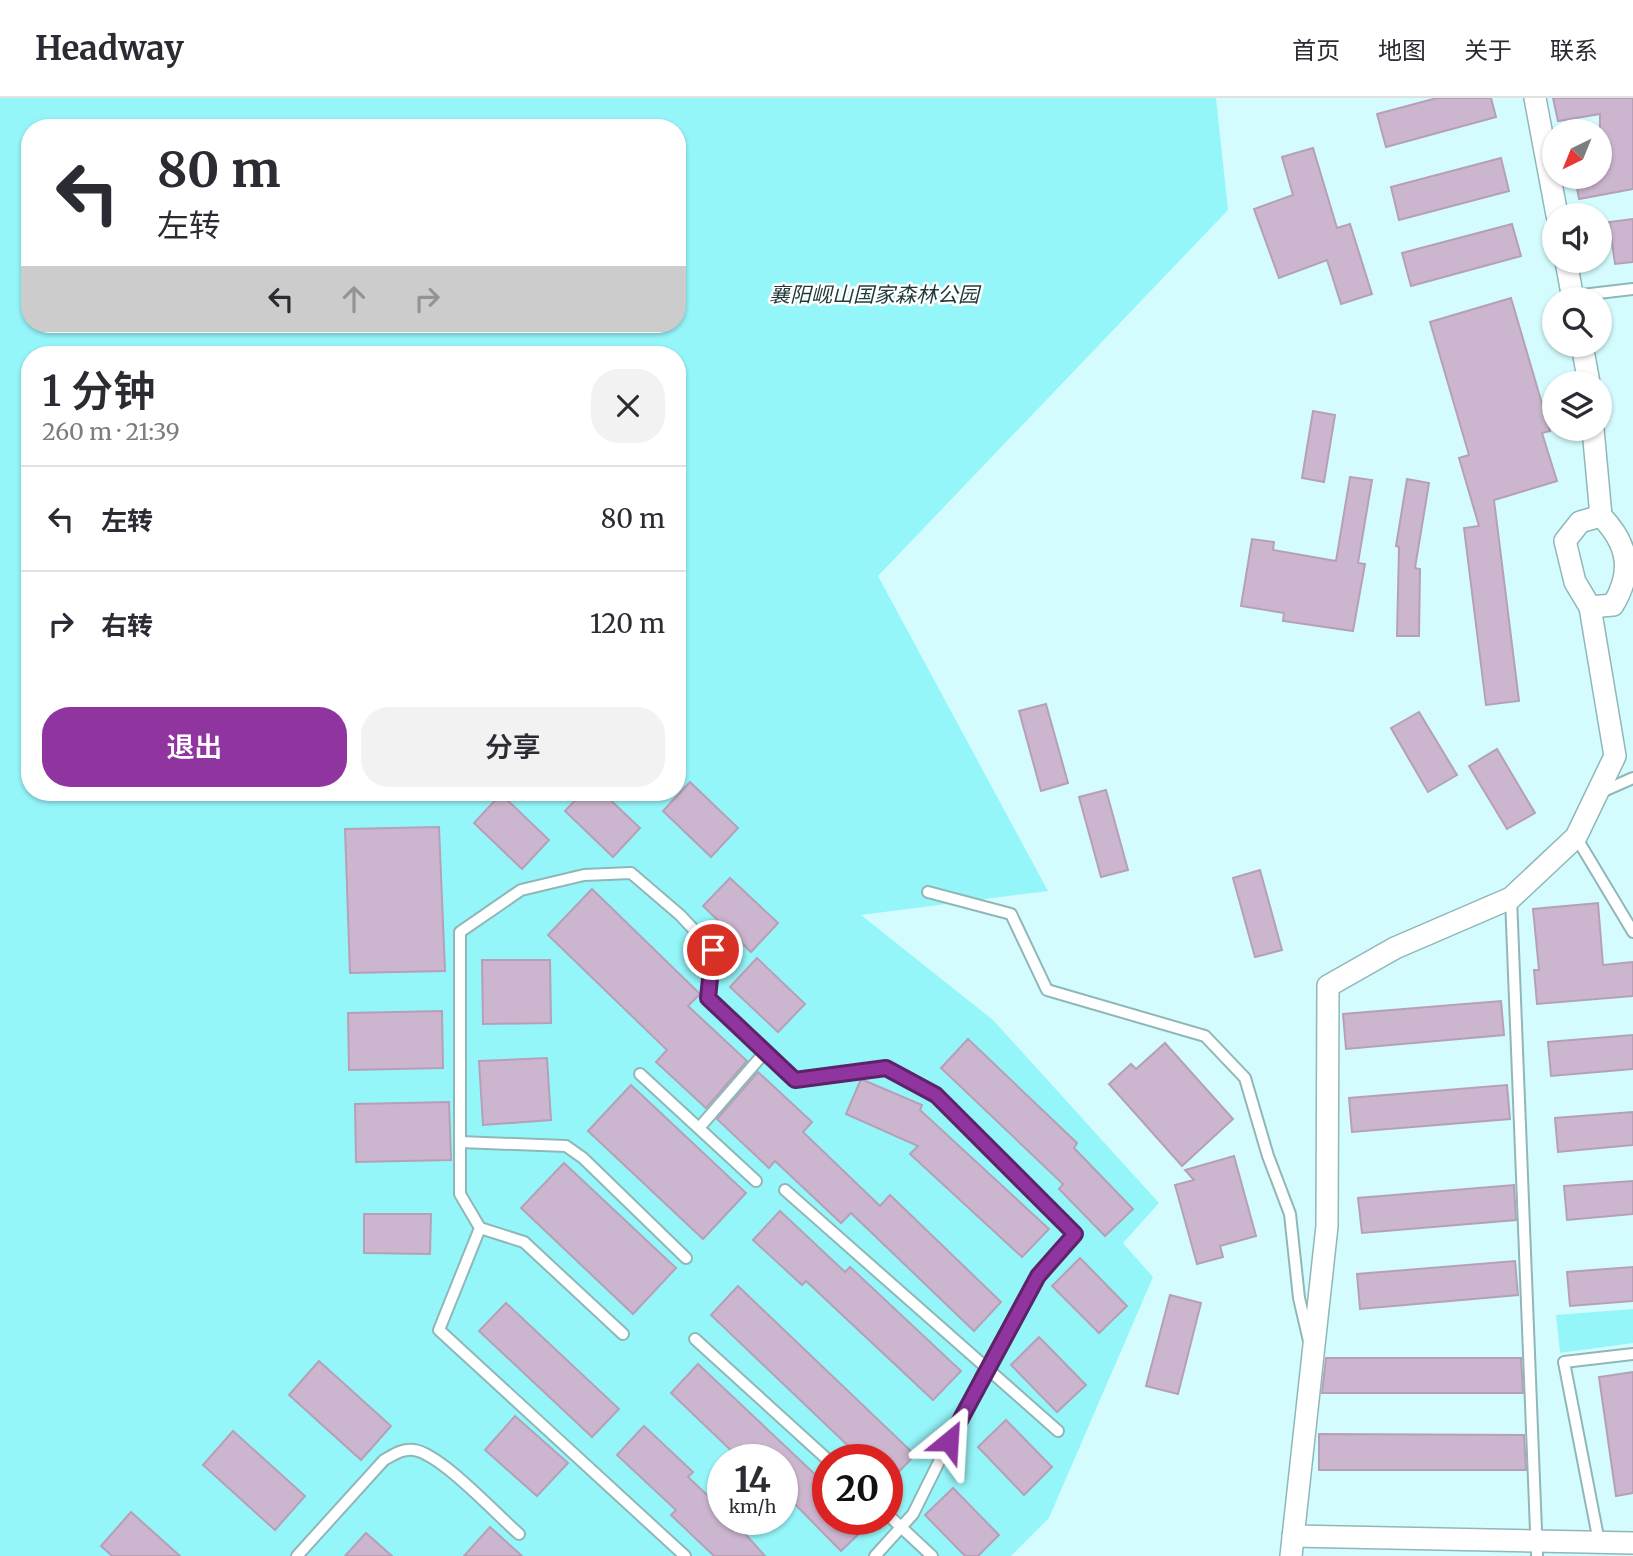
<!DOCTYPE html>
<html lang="zh">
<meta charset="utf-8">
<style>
body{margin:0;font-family:Merriweather,"Noto Sans SC",serif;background:#f2f2f3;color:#2b2b33;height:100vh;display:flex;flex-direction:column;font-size:26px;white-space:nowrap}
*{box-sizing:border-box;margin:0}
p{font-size:23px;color:#7c7c81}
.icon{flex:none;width:38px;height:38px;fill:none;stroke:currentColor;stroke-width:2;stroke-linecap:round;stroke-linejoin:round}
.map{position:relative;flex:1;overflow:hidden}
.drawer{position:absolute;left:21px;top:248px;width:665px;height:455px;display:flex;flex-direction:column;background:#fff;border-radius:28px;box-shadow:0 2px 5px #0004}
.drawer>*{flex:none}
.top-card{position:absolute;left:21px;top:21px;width:665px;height:214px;border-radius:28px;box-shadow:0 2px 5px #0004;background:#fff;color:#2b2b33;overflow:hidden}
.needle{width:46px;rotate:223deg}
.controls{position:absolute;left:1542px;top:21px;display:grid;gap:14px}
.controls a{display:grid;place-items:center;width:70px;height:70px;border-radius:50%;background:#fff;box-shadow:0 2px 5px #0004;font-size:35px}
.speed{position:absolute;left:707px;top:1346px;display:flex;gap:14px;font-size:35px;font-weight:700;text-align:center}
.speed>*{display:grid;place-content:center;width:91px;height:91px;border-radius:50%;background:#fff;box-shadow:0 2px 5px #0004;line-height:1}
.speed small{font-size:18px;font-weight:400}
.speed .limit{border:10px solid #d22;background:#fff;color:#111}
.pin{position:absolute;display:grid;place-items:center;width:60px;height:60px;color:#fff;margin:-30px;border:4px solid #fff;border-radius:50%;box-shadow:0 2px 7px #0007}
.me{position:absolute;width:77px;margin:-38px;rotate:27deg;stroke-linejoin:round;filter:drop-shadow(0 0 5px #0008)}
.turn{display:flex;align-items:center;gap:24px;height:147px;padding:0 21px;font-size:32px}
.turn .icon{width:91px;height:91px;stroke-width:2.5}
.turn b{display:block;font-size:49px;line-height:60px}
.lanes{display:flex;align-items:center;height:66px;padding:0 21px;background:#0003;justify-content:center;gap:35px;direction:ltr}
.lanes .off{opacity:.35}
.round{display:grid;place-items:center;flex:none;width:74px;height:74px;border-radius:28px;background:#f2f2f3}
.head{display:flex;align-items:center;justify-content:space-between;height:119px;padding:0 21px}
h1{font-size:42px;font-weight:600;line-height:52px}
.button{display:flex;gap:14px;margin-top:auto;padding:14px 21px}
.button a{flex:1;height:80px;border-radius:28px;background:#9035a0;color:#fff;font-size:28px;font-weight:600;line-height:80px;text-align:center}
.button a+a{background:#f2f2f3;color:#2b2b33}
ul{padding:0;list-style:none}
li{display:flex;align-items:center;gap:21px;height:105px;padding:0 21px;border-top:2px solid #e1e1e2}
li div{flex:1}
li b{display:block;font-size:26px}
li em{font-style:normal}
header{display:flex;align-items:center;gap:42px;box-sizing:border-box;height:98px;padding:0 35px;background:#fff;border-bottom:2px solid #e1e1e2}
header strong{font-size:33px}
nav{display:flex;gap:38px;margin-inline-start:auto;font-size:24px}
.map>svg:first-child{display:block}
</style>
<header>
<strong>Headway</strong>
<nav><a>首页</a><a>地图</a><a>关于</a><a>联系</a></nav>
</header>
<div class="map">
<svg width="1633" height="1458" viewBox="0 0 1633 1458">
<rect width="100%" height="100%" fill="#d4fcfe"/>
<g fill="#95f6fa" fill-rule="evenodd">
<path d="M 0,0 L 1216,0 L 1228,112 L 878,478 L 1048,793 L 861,817 L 993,922 L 1159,1105 L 1123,1145 L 1153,1179 L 1049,1420 L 1011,1458 L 0,1458 ZM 30,30 L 677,30 L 677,226 L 30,226 ZM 30,257 L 677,257 L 677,695 L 30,695 ZM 723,1362 L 782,1362 L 782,1421 L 723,1421 ZM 828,1362 L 887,1362 L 887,1421 L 828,1421 Z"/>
<path d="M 1633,1211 L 1633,1245 L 1560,1255 L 1556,1217 Z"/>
</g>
<g fill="#ccb6cf" stroke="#b5a0b8" stroke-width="2">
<path d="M 1437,0 L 1491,0 L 1496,19 L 1386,49 L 1377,16 Z"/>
<path d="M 1553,0 L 1633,0 L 1633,91 L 1579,101 L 1575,79 L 1600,79 L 1600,16 L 1558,23 Z"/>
<path d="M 1313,50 L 1337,130 L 1350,126 L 1372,196 L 1341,206 L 1327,162 L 1279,180 L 1254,111 L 1293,97 L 1282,59 Z"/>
<path d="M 1501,60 L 1509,93 L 1399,122 L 1391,89 Z"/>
<path d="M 1633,121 L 1633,164 L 1615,166 L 1609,124 Z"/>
<path d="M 1512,126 L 1521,158 L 1411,188 L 1402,155 Z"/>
<path d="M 1511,200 L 1550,333 L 1542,335 L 1557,383 L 1494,402 L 1519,603 L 1486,607 L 1464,430 L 1479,428 L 1459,360 L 1469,357 L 1430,224 Z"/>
<path d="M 1313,313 L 1335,317 L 1324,384 L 1302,380 Z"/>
<path d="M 1350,379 L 1372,382 L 1358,465 L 1365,466 L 1353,533 L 1283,523 L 1284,515 L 1241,508 L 1252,441 L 1274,444 L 1273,452 L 1336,463 Z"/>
<path d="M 1407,381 L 1429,385 L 1415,470 L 1420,471 L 1419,538 L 1397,538 L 1399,449 L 1396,448 Z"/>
<path d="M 1046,606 L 1068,685 L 1041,693 L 1019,613 Z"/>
<path d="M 1419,614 L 1457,677 L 1428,694 L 1391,630 Z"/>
<path d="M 1497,651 L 1535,715 L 1507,731 L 1469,668 Z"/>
<path d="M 690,684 L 738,730 L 711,759 L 663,713 Z"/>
<path d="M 1106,692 L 1128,772 L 1101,779 L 1079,699 Z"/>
<path d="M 582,695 L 603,695 L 640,730 L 613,759 L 565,713 Z"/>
<path d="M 501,696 L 549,742 L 522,771 L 474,725 Z"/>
<path d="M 439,729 L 445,873 L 350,875 L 345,731 Z"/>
<path d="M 1260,772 L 1282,852 L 1255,859 L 1233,780 Z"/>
<path d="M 730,780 L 778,825 L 751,854 L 703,808 Z"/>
<path d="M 592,791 L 700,896 L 688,908 L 747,963 L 706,1010 L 656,964 L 667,952 L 548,837 Z"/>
<path d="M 1598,805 L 1603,867 L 1633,864 L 1633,898 L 1537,906 L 1534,872 L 1539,872 L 1533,811 Z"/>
<path d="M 757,860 L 805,906 L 778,934 L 730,889 Z"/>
<path d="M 482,862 L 550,862 L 551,925 L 483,926 Z"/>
<path d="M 1501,903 L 1504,937 L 1346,951 L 1343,916 Z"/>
<path d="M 442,913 L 443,970 L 349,972 L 348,915 Z"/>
<path d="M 1633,937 L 1633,971 L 1551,978 L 1548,944 Z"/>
<path d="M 968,941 L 1077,1045 L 1074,1050 L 1133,1111 L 1105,1138 L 1059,1091 L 1063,1086 L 941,970 Z"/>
<path d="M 1165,945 L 1233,1021 L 1182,1068 L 1109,986 L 1131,966 L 1136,971 Z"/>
<path d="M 547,960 L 551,1022 L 483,1027 L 479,963 Z"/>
<path d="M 758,974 L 812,1024 L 803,1034 L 880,1108 L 890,1097 L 1001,1204 L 974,1233 L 851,1115 L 841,1125 L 775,1063 L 769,1070 L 717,1021 Z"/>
<path d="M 861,981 L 922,1007 L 920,1012 L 1049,1131 L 1022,1159 L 910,1056 L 918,1048 L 846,1016 Z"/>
<path d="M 631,987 L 746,1095 L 703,1141 L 588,1033 Z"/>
<path d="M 1507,987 L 1510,1021 L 1352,1034 L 1349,1000 Z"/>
<path d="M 449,1004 L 451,1062 L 356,1064 L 355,1006 Z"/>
<path d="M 1633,1014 L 1633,1047 L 1558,1054 L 1555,1020 Z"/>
<path d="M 1234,1058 L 1256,1138 L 1220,1148 L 1223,1159 L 1197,1166 L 1175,1087 L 1194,1082 L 1185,1072 Z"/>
<path d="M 564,1065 L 676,1170 L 633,1216 L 521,1110 Z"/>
<path d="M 1633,1083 L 1633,1116 L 1567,1122 L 1564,1088 Z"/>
<path d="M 1514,1087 L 1516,1122 L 1362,1135 L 1358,1100 Z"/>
<path d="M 780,1113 L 845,1174 L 850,1169 L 961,1273 L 933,1302 L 806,1183 L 802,1187 L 753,1142 Z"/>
<path d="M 364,1116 L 431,1116 L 430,1156 L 364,1155 Z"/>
<path d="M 1080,1160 L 1127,1208 L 1099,1235 L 1052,1188 Z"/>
<path d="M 1515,1163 L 1518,1197 L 1360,1211 L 1357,1176 Z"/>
<path d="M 1633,1169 L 1633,1203 L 1570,1208 L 1567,1174 Z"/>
<path d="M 738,1188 L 915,1357 L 887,1386 L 887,1362 L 863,1362 L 711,1217 Z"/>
<path d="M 1170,1197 L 1201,1205 L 1178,1296 L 1146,1288 Z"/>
<path d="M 506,1205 L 619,1311 L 592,1339 L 479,1233 Z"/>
<path d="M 1039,1239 L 1086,1287 L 1057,1314 L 1011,1267 Z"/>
<path d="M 1326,1260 L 1521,1260 L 1523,1295 L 1322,1295 Z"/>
<path d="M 319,1263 L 391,1328 L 361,1362 L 289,1297 Z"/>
<path d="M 698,1266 L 820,1381 L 828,1373 L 828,1421 L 874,1421 L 841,1453 L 782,1393 L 782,1362 L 741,1362 L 671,1295 Z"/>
<path d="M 1633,1274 L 1633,1395 L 1616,1398 L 1599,1279 Z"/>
<path d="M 515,1318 L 568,1365 L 537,1398 L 485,1352 Z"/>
<path d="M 1006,1322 L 1052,1369 L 1024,1397 L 978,1349 Z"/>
<path d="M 644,1328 L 693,1374 L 688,1379 L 723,1412 L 723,1421 L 732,1421 L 765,1458 L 714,1458 L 671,1417 L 676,1412 L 617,1357 Z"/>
<path d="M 233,1333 L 305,1398 L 275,1432 L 203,1367 Z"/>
<path d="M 1319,1336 L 1524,1337 L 1526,1372 L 1319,1372 Z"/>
<path d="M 953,1390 L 999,1437 L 978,1458 L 965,1458 L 925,1417 Z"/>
<path d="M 131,1414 L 180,1458 L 112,1458 L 101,1448 Z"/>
<path d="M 490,1429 L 522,1458 L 464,1458 Z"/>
<path d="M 366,1435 L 392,1458 L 345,1458 Z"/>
</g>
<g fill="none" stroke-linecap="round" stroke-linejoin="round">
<g stroke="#90b7b8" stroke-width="14">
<g id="service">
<path d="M 1573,198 L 1633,191"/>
<path d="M 1599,695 L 1633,680"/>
<path d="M 1576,739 L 1633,834"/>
<path d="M 928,794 L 1011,816 L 1047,892 L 1205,938 L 1245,980 L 1268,1058 L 1290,1116 L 1299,1200 L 1309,1243"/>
<path d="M 1511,800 L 1537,1458"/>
<path d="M 640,976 L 756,1083"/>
<path d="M 699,1030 L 765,954"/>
<path d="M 460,1044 L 566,1048 L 583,1060 L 686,1160"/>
<path d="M 785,1092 L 1058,1333"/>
<path d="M 480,1130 L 524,1144 L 623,1236"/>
<path d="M 695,1241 L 828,1362"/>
<path d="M 887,1416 L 932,1458"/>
<path d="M 1599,1444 L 1564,1264 L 1633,1256"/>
<path d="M 297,1458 L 384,1362 C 393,1357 403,1350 414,1352 C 441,1356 496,1416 519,1436"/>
<path d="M 685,1458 L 439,1232 L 480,1130 L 460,1096 L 460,834 L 521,792 L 584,777 L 631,775 L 680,817 L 713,852 L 708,900 L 795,982 L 886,970 L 936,997 L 1075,1136 L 1038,1178 L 986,1269 L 913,1416 L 875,1458"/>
</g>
</g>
<g stroke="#90b7b8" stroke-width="24">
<g id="minor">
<path d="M 1535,0 L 1557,117"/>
<path d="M 1566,163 L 1573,201"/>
<path d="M 1582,247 L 1589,285"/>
<path d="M 1593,331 L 1601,418"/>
<path d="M 1601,418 C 1629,447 1633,474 1613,507 L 1590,509 L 1575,484 L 1565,443 L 1580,424 Z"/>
<path d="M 1293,1438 L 1633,1445"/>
<path d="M 1291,1458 L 1327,1128 L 1328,888 L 1395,850 L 1511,800 L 1576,739 L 1615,658 L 1590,509"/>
</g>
</g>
<use href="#service" stroke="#fff" stroke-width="10"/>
<use href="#minor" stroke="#fff" stroke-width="21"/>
</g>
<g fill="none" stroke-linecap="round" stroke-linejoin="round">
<g stroke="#5e2268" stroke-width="18">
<path id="route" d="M 713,852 L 708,900 L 795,982 L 886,970 L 936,997 L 1075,1136 L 1038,1178 L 949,1343"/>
</g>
<use href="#route" stroke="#9035a0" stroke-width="12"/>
</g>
<g text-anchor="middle" stroke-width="5" stroke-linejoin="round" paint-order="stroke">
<g font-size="21" font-style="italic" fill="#1f393a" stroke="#fff">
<text x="874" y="204">襄阳岘山国家森林公园</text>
</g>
</g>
</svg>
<div class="controls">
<a><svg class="needle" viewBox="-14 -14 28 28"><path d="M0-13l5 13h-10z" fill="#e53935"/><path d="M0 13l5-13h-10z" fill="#7c7c81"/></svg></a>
<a><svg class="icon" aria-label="sound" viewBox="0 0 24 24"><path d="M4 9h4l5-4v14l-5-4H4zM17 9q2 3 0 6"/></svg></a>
<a><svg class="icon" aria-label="search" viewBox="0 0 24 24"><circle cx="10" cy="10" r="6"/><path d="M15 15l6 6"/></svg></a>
<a><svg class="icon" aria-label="layers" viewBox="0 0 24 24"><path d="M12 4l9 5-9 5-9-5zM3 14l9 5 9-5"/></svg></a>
</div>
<div class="speed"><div>14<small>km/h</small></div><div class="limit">20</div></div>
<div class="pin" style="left:713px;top:852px;background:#d93025"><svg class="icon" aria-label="arrive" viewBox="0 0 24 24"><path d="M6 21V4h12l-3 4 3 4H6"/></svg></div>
<svg class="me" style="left:949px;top:1343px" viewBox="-20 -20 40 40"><path d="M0-17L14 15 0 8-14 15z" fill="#9035a0" stroke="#fff" stroke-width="4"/></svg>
<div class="top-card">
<div class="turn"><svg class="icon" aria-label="left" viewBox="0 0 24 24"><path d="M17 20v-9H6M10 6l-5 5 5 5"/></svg><div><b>80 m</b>左转</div></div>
<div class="lanes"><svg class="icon" aria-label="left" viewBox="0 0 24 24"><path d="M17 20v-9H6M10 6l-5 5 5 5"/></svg><svg class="icon off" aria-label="ahead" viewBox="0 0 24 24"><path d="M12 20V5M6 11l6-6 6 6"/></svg><svg class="icon off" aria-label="right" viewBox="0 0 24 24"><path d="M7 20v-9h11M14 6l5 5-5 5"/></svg></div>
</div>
<section class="drawer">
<div class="head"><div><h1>1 分钟</h1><p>260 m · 21:39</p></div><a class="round"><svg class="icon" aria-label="close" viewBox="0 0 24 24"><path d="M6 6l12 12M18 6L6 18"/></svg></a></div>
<ul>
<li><svg class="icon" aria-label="left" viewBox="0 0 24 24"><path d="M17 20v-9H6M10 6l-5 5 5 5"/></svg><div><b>左转</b></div><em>80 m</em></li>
<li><svg class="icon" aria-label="right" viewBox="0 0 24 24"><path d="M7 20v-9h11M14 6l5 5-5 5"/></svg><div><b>右转</b></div><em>120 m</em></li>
</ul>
<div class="button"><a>退出</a><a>分享</a></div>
</section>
</div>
